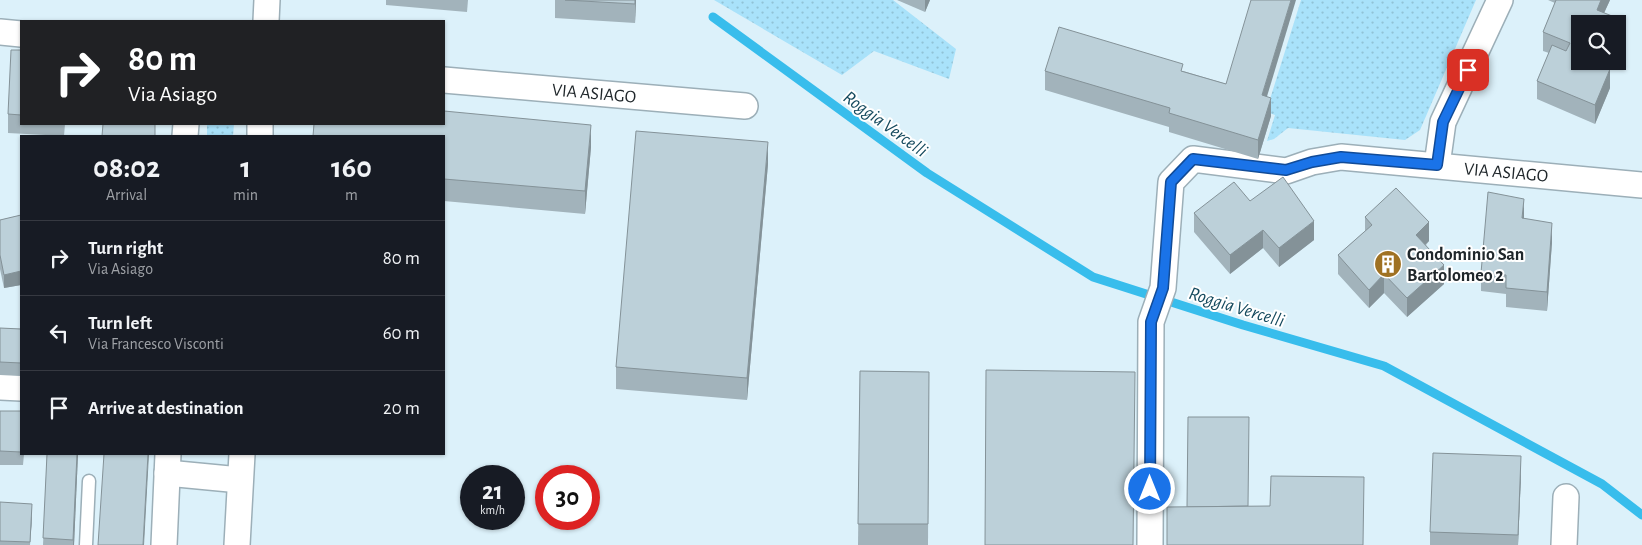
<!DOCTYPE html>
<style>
body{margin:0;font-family:"Alegreya Sans",sans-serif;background:#20242c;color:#f1f3f6;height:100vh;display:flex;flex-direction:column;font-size:19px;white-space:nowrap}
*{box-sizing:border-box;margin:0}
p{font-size:16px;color:#9ea1a6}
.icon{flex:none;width:28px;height:28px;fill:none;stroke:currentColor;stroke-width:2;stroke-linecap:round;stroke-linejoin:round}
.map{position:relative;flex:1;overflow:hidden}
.side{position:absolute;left:20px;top:135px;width:425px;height:320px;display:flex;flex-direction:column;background:#171b24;border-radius:0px;box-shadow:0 1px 4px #0004}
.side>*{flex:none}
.guide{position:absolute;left:20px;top:20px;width:425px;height:105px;border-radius:0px;box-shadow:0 1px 4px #0004;background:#202124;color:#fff;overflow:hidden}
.buttons{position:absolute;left:1571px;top:15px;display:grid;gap:10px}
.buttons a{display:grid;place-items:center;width:55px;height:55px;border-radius:0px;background:#171b24;box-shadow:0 1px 4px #0004;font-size:25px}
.speed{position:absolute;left:460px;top:465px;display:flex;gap:10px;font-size:25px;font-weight:700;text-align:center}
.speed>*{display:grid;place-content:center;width:65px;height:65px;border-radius:50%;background:#171b24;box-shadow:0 1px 4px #0004;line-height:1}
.speed small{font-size:12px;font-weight:400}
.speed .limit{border:8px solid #d22;background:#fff;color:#111}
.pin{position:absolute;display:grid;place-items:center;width:42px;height:42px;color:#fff;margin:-21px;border-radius:10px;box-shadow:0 2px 8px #0006}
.me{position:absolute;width:55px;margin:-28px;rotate:0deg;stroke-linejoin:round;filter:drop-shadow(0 0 4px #0008)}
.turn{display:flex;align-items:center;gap:18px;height:105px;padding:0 25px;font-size:22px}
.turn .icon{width:65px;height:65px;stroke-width:2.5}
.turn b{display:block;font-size:35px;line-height:42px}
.eta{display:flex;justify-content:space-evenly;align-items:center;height:85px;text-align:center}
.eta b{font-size:30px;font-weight:700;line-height:35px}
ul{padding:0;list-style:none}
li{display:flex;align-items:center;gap:15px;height:75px;padding:0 25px;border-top:1px solid #363941}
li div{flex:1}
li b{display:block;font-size:19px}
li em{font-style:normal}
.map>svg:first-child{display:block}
</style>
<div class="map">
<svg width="1642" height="545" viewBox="0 0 1642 545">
<defs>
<pattern id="grass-dots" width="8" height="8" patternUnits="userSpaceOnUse" patternTransform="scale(1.25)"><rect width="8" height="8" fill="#a9e2fa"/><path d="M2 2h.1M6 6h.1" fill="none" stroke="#91c2d6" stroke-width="1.8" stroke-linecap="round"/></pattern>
</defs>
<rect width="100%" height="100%" fill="#dcf1fa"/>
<g fill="url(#grass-dots)">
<path d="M 714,0 L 893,0 L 956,49 L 949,79 L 874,51 L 842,75 Z"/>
<path d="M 1301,0 L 1476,0 L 1420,130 L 1405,140 L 1288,128 L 1274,139 L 1267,141 L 1275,115 L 1266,112 Z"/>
<path d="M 207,124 L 234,124 L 233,136 L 207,136 Z"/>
</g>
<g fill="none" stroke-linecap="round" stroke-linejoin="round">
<path stroke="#38bdec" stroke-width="9" d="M 713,17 L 927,173 L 1093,277 L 1243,325 L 1384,366 L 1602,484 L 1642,515"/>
<g stroke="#9cafb8" stroke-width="15">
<path id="service" d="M 86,545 L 89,481"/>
</g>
<g stroke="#9cafb8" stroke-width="28">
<g id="minor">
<path d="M 266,21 L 267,0"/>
<path d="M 0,32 L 21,34"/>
<path d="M 444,80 L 745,106"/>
<path d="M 185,136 L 186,124"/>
<path d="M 260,136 L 260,124"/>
<path d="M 1437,165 L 1443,122 L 1500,0"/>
<path d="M 0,387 L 21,388"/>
<path d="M 167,473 L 240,480"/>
<path d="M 164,545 L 168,454"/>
<path d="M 237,545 L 242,454"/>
<path d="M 1150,545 L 1151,322 L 1163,288 L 1171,182 L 1193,159 L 1286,171 L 1312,162 L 1341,157 L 1642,185"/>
<path d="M 1564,545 L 1566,497"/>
</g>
</g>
<use href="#service" stroke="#fff" stroke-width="12"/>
<use href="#minor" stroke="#fff" stroke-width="25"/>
</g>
<g fill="#a2b3bb">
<path d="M 386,0 L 468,0 L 467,12 L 386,5 Z"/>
<path d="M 555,0 L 636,0 L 635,23 L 555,18 Z"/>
<path d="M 897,0 L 930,0 L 925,12 Z"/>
<path d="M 1548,0 L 1610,0 L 1604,13 L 1612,24 L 1580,61 L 1601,61 L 1600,65 L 1610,88 L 1595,124 L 1537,99 L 1537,81 L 1549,53 L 1543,51 L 1543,32 L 1555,3 Z"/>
<path d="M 21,50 L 21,124 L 65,124 L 64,136 L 8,133 L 8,114 Z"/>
<path d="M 1045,71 L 1183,71 L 1267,96 L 1271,116 L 1258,159 L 1169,132 L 1169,127 L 1045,90 Z"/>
<path d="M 444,136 L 591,147 L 585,214 L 444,201 Z"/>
<path d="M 768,164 L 747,400 L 616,389 L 616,367 Z"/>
<path d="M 1250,201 L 1314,240 L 1279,267 L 1263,248 L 1230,274 L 1194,232 L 1194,213 Z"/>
<path d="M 21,215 L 21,285 L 4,288 L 0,269 L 0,220 Z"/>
<path d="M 1365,217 L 1429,241 L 1426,245 L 1444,284 L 1407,317 L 1384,293 L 1369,308 L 1338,274 L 1338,255 L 1365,231 Z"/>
<path d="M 1524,219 L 1552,242 L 1547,311 L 1506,307 L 1506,294 L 1481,291 L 1481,273 Z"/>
<path d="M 0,328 L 21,329 L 21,376 L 0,375 Z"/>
<path d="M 860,371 L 929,372 L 928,545 L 858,545 Z"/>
<path d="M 0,411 L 21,411 L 21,454 L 24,454 L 23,465 L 0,465 Z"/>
<path d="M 47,454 L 78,454 L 74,545 L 43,545 Z"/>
<path d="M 1521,475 L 1518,545 L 1430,545 L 1430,532 Z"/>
<path d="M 0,502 L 32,517 L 30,545 L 0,545 Z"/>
</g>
<g fill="#849298">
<path d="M 635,0 L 636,0 L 635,23 Z"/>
<path d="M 925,0 L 930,0 L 925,12 Z"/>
<path d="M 1291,0 L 1296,0 L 1262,113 L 1262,95 Z"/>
<path d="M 1601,0 L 1610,0 L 1599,24 L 1597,10 Z"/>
<path d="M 1612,16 L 1612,24 L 1609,24 Z"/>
<path d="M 1596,61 L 1601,61 L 1596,73 Z"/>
<path d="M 1610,69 L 1610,88 L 1595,124 L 1595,105 Z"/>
<path d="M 1271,98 L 1271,116 L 1258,159 L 1258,140 Z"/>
<path d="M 591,125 L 591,147 L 585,214 L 585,191 Z"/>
<path d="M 768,142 L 768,164 L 747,400 L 747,378 Z"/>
<path d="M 1524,199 L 1524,218 L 1522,237 L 1522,218 Z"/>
<path d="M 1314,221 L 1314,240 L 1279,267 L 1279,248 Z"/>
<path d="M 1429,222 L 1429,241 L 1416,253 L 1416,235 Z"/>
<path d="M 1552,223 L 1552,242 L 1547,311 L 1547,292 Z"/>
<path d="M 1263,230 L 1263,248 L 1230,274 L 1230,255 Z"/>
<path d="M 1444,265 L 1444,284 L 1407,317 L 1407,298 Z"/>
<path d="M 21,271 L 21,285 L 4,288 L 4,275 Z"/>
<path d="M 1384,274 L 1384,293 L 1369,308 L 1369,290 Z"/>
<path d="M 77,454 L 78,454 L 74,545 L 73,545 Z"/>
<path d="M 148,454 L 149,454 L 144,545 L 143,545 Z"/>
<path d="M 1521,456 L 1521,475 L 1518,545 L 1518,535 Z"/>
<path d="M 32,504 L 32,517 L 30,545 Z"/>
</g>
<g fill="#bcd0d9" stroke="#849298">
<path d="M 565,0 L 635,0 L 635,4 Z"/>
<path d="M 1251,0 L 1291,0 L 1262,95 L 1271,98 L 1258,140 L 1169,113 L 1170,108 L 1045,71 L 1059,27 L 1183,64 L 1181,71 L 1226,84 Z"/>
<path d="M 1556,0 L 1601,0 L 1597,10 L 1612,16 L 1609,24 L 1580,24 L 1580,61 L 1590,61 L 1610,69 L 1595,105 L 1537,81 L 1552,45 L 1566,51 L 1570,43 L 1543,32 Z"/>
<path d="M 11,50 L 21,50 L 21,115 L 8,114 Z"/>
<path d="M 444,111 L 591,125 L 585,191 L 444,179 L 444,136 L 313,136 L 314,124 L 444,124 Z"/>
<path d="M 103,124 L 155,124 L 155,136 L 102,136 Z"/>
<path d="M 636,131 L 768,142 L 747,378 L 616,367 Z"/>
<path d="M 1283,177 L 1314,221 L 1279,248 L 1263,230 L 1230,255 L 1194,213 L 1234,182 L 1250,201 Z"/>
<path d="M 1396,188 L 1429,222 L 1416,235 L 1444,265 L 1407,298 L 1384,274 L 1369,290 L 1338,255 L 1372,225 L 1365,217 Z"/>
<path d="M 1488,192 L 1524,199 L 1522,218 L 1552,223 L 1547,292 L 1506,288 L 1506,275 L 1481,273 Z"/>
<path d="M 21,215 L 21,271 L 4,275 L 0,255 L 0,220 Z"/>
<path d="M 0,328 L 21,329 L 21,363 L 0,362 Z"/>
<path d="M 986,370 L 1135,372 L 1133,545 L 985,545 Z"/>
<path d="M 860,371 L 929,372 L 928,524 L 858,524 Z"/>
<path d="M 0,411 L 21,411 L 21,452 L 0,451 Z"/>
<path d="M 1188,417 L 1249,417 L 1248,506 L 1187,507 Z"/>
<path d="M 1433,453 L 1521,456 L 1518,535 L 1430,532 Z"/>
<path d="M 47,454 L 77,454 L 73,540 L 43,538 Z"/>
<path d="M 104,454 L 148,454 L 143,545 L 98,545 Z"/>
<path d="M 1271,476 L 1364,477 L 1363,545 L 1167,545 L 1167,507 L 1270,506 Z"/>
<path d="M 0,502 L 32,504 L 30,542 L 0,541 Z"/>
</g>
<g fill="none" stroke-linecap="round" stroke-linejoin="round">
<g stroke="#114b97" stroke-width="12">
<path id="route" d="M 1150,489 L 1151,322 L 1163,288 L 1171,182 L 1193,159 L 1286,170 L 1312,162 L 1341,157 L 1437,165 L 1443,122 L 1468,70"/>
</g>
<use href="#route" stroke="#1a73e8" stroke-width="9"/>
</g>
<defs>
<g id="building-disc" transform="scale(1.4375)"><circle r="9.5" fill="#9f7122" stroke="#fff"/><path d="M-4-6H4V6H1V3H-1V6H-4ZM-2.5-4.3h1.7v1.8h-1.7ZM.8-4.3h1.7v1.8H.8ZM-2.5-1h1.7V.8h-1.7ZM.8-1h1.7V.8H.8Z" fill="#fff"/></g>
</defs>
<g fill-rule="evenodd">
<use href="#building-disc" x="1388" y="264"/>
</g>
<g text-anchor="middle" stroke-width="4" stroke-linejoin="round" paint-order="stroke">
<g font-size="18" fill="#20272b" stroke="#fff">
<text transform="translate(594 93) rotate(5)" y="6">VIA ASIAGO</text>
<text transform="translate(1506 172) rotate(5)" y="6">VIA ASIAGO</text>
</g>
<g font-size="18" font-weight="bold" fill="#20272b" stroke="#fff" text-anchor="start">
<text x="1407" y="260">Condominio San<tspan x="1407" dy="21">Bartolomeo 2</tspan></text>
</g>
<g font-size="19" font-style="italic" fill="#154a5e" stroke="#fff">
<text transform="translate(886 123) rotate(36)" y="7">Roggia Vercelli</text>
<text transform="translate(1237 306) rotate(17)" y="7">Roggia Vercelli</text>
</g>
</g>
</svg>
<div class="buttons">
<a><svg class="icon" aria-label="search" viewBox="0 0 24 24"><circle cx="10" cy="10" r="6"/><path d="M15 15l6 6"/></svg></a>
</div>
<div class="speed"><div>21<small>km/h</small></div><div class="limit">30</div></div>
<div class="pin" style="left:1468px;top:70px;background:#d93025"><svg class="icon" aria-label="arrive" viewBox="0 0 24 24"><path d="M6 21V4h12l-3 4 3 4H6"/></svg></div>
<svg class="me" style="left:1150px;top:489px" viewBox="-20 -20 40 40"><circle r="17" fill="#1a73e8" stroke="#fff" stroke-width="3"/><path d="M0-11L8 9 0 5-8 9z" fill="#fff"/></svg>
<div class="guide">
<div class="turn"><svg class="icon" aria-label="right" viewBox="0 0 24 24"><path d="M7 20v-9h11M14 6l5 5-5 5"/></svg><div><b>80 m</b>Via Asiago</div></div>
</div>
<section class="side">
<div class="eta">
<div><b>08:02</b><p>Arrival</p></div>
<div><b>1</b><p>min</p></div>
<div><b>160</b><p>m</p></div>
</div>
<ul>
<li><svg class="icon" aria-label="right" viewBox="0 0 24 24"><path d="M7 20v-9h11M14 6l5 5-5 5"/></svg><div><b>Turn right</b><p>Via Asiago</p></div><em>80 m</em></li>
<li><svg class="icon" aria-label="left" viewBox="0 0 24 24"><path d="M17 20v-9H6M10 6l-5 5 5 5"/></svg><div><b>Turn left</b><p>Via Francesco Visconti</p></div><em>60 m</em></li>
<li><svg class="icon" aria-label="arrive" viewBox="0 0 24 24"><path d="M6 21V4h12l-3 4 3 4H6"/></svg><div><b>Arrive at destination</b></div><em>20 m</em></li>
</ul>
</section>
</div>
